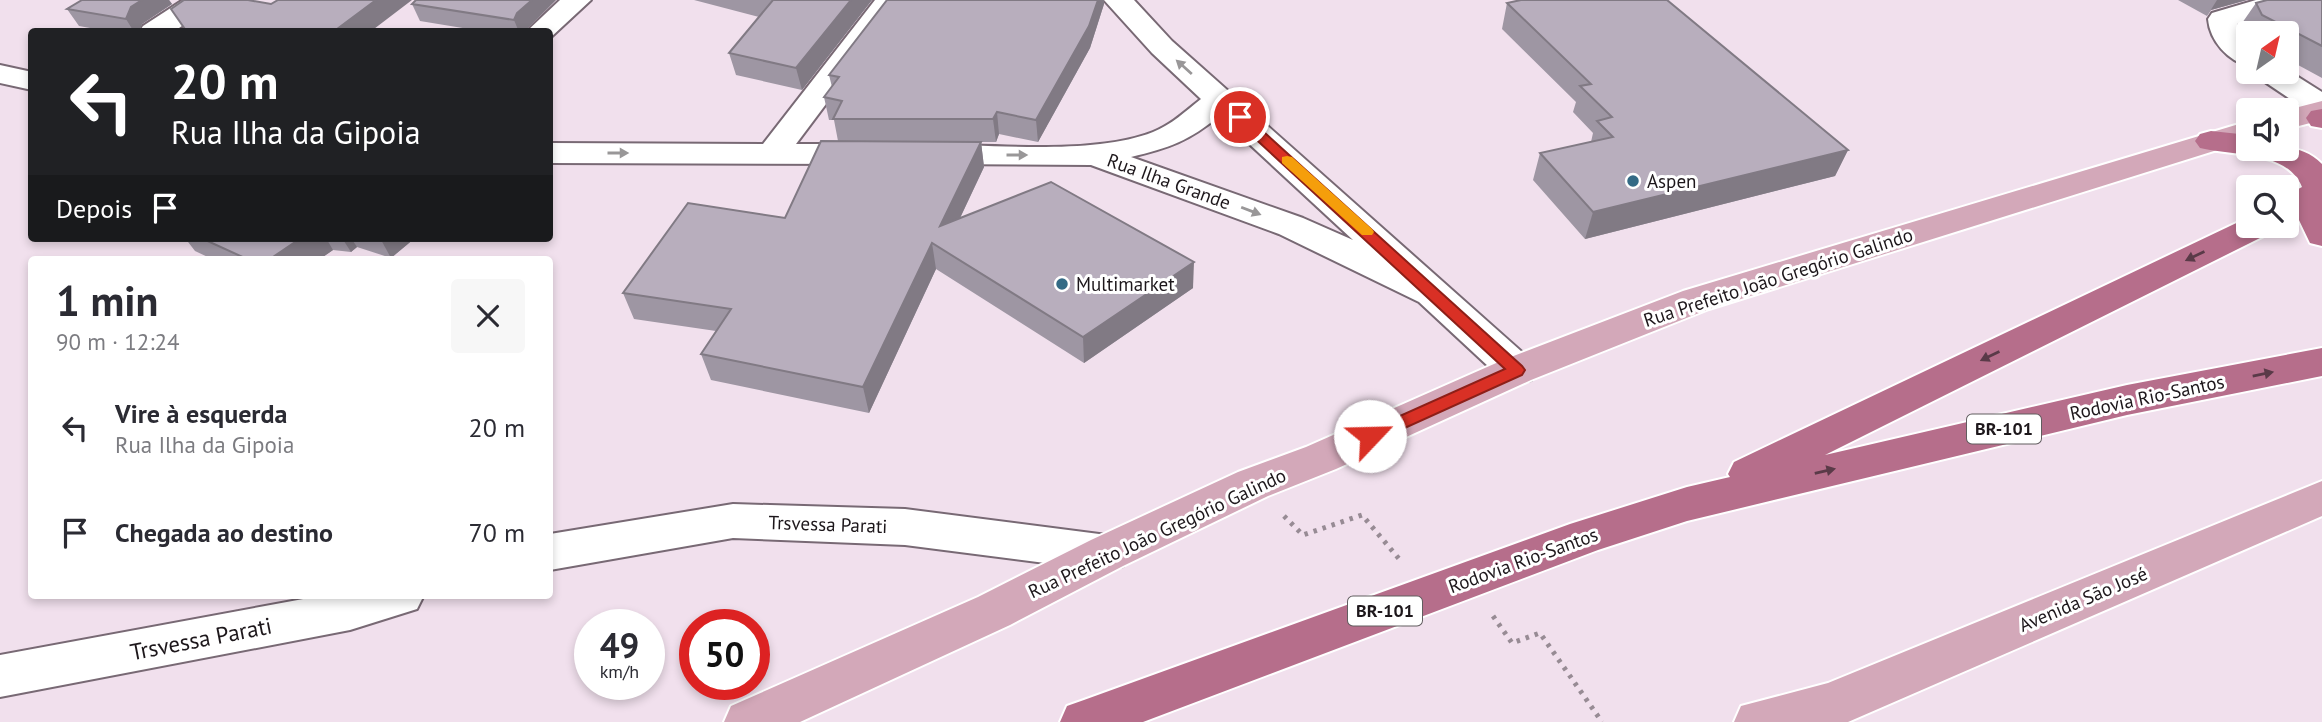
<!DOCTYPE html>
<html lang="pt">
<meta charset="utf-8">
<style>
body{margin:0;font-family:"PT Sans",sans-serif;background:#f7f7f7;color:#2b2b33;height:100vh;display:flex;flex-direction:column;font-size:26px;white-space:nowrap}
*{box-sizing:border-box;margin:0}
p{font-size:23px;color:#7c7c81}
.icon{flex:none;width:38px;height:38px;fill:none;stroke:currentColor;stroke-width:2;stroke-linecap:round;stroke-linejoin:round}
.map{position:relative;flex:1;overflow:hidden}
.sheet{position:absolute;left:28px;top:256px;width:525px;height:343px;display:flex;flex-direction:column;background:#fff;border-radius:7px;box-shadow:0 4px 10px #0003}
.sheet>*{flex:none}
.hud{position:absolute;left:28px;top:28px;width:525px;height:214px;border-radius:7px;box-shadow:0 4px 10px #0003;background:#202124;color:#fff;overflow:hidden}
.needle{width:46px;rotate:34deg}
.controls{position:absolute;left:2236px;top:21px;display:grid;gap:14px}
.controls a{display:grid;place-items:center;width:63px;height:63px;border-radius:7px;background:#fff;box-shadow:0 4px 10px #0003;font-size:35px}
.speed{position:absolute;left:574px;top:609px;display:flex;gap:14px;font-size:35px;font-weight:700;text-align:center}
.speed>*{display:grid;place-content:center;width:91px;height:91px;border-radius:50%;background:#fff;box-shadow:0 4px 10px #0003;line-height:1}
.speed small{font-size:18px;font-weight:400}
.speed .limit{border:10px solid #d22;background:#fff;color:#111}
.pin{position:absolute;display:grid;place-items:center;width:60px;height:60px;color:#fff;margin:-30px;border:4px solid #fff;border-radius:50%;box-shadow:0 2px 7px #0007}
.me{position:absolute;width:77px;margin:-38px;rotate:66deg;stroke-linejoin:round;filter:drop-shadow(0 0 5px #0008)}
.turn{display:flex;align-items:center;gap:24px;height:147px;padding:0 28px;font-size:32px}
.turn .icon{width:91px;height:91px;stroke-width:2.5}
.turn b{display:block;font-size:49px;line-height:60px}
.then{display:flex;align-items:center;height:66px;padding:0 28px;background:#0003;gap:14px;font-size:26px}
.round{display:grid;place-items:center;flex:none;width:74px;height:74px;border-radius:7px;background:#f7f7f7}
.headline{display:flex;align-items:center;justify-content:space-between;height:119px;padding:0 28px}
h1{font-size:42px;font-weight:700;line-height:52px}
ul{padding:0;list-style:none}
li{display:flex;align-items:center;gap:21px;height:105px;padding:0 28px}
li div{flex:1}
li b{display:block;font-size:26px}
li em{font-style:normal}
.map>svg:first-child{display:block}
</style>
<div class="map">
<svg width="2322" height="722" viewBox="0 0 2322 722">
<rect width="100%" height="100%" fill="#f1e0ed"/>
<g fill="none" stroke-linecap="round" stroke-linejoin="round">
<g stroke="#786974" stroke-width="4">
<g id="minor">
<path d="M 183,0 L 216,0 L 212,6 L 173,32 L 139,32 L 143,26 Z"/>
<path d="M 560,0 L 591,0 L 550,38 L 550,32 L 526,32 Z"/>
<path d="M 875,0 L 904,0 L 796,144 L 869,144 L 880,147 L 885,154 L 880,161 L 869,164 L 550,163 L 550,143 L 763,144 Z"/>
<path d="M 1104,0 L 1134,0 L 1172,41 L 1531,360 L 1536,370 L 1531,380 L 1517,384 L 1503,380 L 1419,302 L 1279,234 L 1091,165 L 929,164 L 918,161 L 913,154 L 918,147 L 929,144 C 993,145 1095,155 1153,132 C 1171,125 1186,111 1201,99 L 1152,53 ZM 1219,116 L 1353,240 L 1303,218 L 1131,157 C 1169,148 1189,141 1219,116 Z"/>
<path d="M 2256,0 L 2300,0 L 2296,6 L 2237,24 L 2241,35 L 2249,43 L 2249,66 C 2228,61 2210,41 2208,19 L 2212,13 Z"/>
<path d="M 0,65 L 32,72 L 32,90 L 0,83 Z"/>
<path d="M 2287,70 L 2322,92 L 2322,115 L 2311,113 L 2259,78 L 2255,72 Z"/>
<path d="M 733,504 L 905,509 L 1107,535 L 1123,540 L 1129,553 L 1123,566 L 1107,571 L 905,545 L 733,538 L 550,570 L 550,534 Z"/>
<path d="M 325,595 L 424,595 L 417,609 L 350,630 L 0,697 L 0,655 Z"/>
</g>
</g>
<g stroke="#fff" stroke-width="4">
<g id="major">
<path d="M 2322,101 L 2322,120 L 2287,129 L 2287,110 Z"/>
<path d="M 2249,121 L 2249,140 L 1709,309 L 1531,380 L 1336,469 L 1268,496 L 1123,566 L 1010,625 L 800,722 L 724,722 L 731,706 L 978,597 L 1091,540 L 1238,472 L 1306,447 L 1503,360 L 1683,291 Z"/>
<path d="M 2322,481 L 2322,516 L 1848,722 L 1734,722 L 1741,706 L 1828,683 Z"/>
</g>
</g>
<g stroke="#fff" stroke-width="4">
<g id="highway">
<path d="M 2322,109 L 2322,128 L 2311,126 L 2306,118 L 2311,111 Z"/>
<path d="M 2211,131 L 2249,135 L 2249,149 C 2277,149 2300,142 2322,164 L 2322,246 L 2310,243 L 2298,218 L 2287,221 L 2287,195 L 2302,187 C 2287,150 2232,156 2200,148 L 2195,141 L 2200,134 Z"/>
<path d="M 2249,217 L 2249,226 L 2273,226 L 2268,234 L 1825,455 L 2127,385 L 2322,348 L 2322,376 L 2127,415 L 1687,521 L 1598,550 L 1143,722 L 1060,722 L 1067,706 L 1084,700 L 1570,524 L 1687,487 L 1730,477 L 1728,474 L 1734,462 Z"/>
</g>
</g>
<g stroke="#978b94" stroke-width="5" stroke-dasharray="3.5 6" stroke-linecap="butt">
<path d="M 1284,516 L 1303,535 L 1362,515 L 1400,560"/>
<path d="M 1493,616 L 1512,643 L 1540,633 L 1602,722"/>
</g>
<use href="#minor" fill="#fff" fill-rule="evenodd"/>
<use href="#major" fill="#d3a8b9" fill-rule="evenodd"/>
<use href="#highway" fill="#b66e8b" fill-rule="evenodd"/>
</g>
<g fill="#9e96a3">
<path d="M 82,0 L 169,0 L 172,4 L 142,24 L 139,32 L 112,32 L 79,26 L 67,9 Z"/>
<path d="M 556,0 L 524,32 L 487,32 L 420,21 L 412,4 Z"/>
<path d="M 694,0 L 872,0 L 802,90 L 736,75 L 729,53 L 759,17 Z"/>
<path d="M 2178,0 L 2247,0 L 2211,10 L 2207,16 Z"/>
<path d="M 2322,0 L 2322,78 L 2287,59 L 2287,33 L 2249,33 L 2249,38 L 2247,37 L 2240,26 L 2256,3 Z"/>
<path d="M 1507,3 L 1848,150 L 1835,176 L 1585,239 L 1533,180 L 1540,153 L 1591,142 L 1593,133 L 1573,112 L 1576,102 L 1502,29 Z"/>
<path d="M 1104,4 L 1090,48 L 1038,142 L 999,134 L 996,142 L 981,142 L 984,167 L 960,218 L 1193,288 L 1084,363 L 936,269 L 869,413 L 711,380 L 701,354 L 716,331 L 634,319 L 623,293 L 785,218 L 838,141 L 834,120 L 829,120 L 824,97 L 832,87 L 829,75 Z"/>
<path d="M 185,238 L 415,238 L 391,258 L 357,247 L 351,252 L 333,250 L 320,259 L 212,259 L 195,251 Z"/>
</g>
<g fill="#817a84">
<path d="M 142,0 L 169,0 L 172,4 L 142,24 L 139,32 L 134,32 L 126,19 L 131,7 Z"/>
<path d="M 376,0 L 412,0 L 370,32 L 333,32 Z"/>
<path d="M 532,0 L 556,0 L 524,32 L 519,32 L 514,20 L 517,13 Z"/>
<path d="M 851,0 L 872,0 L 802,90 L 796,68 Z"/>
<path d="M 1098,0 L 1104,0 L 1104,4 L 1090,48 L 1038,142 L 1036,120 Z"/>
<path d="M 2217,0 L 2247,0 L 2211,10 L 2207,16 Z"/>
<path d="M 997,112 L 999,134 L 996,142 L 993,119 Z"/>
<path d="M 981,142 L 984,167 L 944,252 L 940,226 Z"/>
<path d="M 1848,150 L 1835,176 L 1585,239 L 1593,212 Z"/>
<path d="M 301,238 L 326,238 L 333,250 L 320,259 L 270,259 Z"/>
<path d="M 342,238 L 351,238 L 357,247 L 351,252 Z"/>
<path d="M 380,238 L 415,238 L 391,258 Z"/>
<path d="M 932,243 L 936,269 L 869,413 L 863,387 Z"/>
<path d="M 1194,262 L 1193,288 L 1084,363 L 1083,337 Z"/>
</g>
<g fill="#b8aebd" stroke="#817a84" stroke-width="2">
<path d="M 82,0 L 142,0 L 131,7 L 126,19 L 67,9 Z"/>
<path d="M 184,0 L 248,0 L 271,4 L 278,0 L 376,0 L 333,32 L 187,32 L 171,9 Z"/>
<path d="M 416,0 L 532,0 L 517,13 L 514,20 L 412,4 Z"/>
<path d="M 773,0 L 851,0 L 796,68 L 729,53 Z"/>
<path d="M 887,0 L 1098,0 L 1089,26 L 1036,120 L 997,112 L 993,119 L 833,119 L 842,101 L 824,97 L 839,77 L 829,75 Z"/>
<path d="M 1521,0 L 1667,0 L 1848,150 L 1593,212 L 1540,153 L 1613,137 L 1597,121 L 1612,117 L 1580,86 L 1591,84 L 1507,3 Z"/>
<path d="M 2267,0 L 2322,0 L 2322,46 L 2262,15 L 2256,3 Z"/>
<path d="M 821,141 L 981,142 L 940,226 L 1051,182 L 1194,262 L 1083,337 L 932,243 L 863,387 L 701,354 L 731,309 L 623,293 L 688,203 L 785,218 Z"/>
<path d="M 201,238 L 301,238 L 270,259 L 247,259 Z"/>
</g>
<defs><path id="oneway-solid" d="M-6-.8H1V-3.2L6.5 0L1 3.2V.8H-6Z" transform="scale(1.75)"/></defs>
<g fill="#999798">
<use href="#oneway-solid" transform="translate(1184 67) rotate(-138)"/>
<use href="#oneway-solid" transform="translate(618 153)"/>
<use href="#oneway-solid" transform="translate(1017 155)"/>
<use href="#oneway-solid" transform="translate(1251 211) rotate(21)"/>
</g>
<g fill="#5a3a48">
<use href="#oneway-solid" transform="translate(2195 256) rotate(154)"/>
<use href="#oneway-solid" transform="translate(1990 356) rotate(154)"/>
<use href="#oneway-solid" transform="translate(2263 374) rotate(-11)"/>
<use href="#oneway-solid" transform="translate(1825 471) rotate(-13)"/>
</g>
<path fill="#d93025" stroke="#8d1f18" stroke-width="2" d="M 1240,113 L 1244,114 L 1522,366 L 1525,370 L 1522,375 L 1376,441 L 1364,441 L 1361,436 L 1364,432 L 1505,369 L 1235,120 L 1235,114 Z"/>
<path fill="#f59e0b" d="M 1287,156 L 1292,157 L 1372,229 L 1374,232 L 1372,235 L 1362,235 L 1282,163 L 1282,157 Z"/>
<g fill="#336a85" stroke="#fff" stroke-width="2.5">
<circle cx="1633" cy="181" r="7"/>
<circle cx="1062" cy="284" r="7"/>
</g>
<g text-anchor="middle" stroke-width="6" stroke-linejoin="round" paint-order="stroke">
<g fill="#fff" stroke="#615d5f" stroke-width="2">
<rect x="1967" y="414.5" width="74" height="29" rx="5"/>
<rect x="1348" y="596.5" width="74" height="29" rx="5"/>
</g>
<g font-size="18" font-weight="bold" fill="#1d171b">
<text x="2004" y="435">BR-101</text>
<text x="1385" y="617">BR-101</text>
</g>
<g font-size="19" fill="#1d171b" stroke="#fff">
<text transform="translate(1169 181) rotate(20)" y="7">Rua Ilha Grande</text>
<text transform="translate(1778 277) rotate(-18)" y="7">Rua Prefeito João Gregório Galindo</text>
<text transform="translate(2147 397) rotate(-12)" y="7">Rodovia Rio-Santos</text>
<text transform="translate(828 524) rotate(2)" y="7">Trsvessa Parati</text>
<text transform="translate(1157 533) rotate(-25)" y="7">Rua Prefeito João Gregório Galindo</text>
<text transform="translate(1523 560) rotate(-20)" y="7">Rodovia Rio-Santos</text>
<text transform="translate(2083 599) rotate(-23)" y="7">Avenida São José</text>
</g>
<g font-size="19" fill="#1d171b" stroke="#fff" text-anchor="start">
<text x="1647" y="188">Aspen</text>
<text x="1076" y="291">Multimarket</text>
</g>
<g font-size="23" fill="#1d171b" stroke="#fff">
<text transform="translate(201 639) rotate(-11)" y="8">Trsvessa Parati</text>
</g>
</g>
</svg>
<div class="controls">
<a><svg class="needle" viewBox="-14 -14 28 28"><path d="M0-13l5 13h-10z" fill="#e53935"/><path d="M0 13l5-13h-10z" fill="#7c7c81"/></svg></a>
<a><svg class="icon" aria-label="sound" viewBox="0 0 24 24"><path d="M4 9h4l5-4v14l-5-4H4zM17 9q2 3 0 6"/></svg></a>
<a><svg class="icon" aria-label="search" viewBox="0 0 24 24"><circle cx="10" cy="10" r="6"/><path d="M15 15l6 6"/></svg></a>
</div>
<div class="speed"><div>49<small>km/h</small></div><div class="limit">50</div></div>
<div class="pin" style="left:1240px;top:117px;background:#d93025"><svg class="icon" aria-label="arrive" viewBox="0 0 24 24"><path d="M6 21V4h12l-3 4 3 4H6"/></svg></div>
<svg class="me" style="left:1370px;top:436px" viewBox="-20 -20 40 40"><circle r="19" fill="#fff"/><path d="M0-13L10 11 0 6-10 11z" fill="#d93025"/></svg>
<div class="hud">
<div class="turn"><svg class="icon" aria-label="left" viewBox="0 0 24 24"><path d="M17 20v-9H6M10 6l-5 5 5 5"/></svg><div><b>20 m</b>Rua Ilha da Gipoia</div></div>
<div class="then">Depois<svg class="icon" aria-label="arrive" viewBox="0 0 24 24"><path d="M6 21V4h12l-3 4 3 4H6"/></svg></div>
</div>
<section class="sheet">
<div class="headline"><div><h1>1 min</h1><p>90 m · 12:24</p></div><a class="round"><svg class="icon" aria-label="close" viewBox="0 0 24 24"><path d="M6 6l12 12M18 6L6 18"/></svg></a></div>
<ul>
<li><svg class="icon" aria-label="left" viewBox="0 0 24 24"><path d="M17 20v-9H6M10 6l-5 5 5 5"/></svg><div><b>Vire à esquerda</b><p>Rua Ilha da Gipoia</p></div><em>20 m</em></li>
<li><svg class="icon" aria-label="arrive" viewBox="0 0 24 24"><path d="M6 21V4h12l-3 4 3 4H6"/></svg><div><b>Chegada ao destino</b></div><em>70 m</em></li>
</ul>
</section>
</div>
